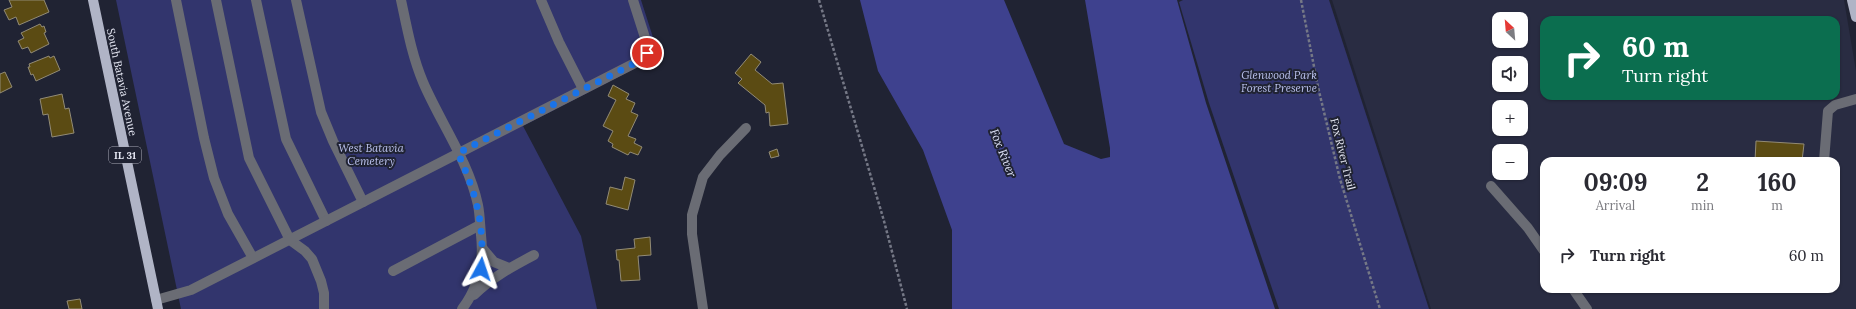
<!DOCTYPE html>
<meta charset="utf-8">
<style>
body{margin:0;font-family:Lora,serif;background:#f2f2f3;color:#2b2b33;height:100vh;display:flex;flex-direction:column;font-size:15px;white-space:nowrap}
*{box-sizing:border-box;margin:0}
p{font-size:13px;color:#7c7c81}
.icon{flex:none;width:22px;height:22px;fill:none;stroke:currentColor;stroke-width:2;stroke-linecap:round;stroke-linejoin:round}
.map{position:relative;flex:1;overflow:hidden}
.sheet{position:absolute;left:1540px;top:157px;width:300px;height:136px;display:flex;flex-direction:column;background:#fff;border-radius:12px;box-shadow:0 1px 3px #0004}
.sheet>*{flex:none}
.top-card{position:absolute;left:1540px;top:16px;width:300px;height:84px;border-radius:12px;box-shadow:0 1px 3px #0004;background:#0b6e4f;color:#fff;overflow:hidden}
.needle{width:26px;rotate:334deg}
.controls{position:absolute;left:1492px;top:12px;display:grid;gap:8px}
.controls a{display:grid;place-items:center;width:36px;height:36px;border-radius:8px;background:#fff;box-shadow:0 1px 3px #0004;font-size:20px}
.pin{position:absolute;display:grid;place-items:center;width:34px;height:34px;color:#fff;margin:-17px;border:2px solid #fff;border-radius:50%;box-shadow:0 1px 4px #0007}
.me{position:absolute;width:44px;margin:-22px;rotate:5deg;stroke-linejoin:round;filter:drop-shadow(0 0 3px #0008)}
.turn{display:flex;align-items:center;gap:14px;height:84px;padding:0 16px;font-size:18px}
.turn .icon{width:52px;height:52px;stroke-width:2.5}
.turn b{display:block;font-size:28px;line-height:34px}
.eta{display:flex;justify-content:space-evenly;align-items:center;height:68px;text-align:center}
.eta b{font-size:24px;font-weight:700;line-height:28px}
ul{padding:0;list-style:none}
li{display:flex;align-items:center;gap:12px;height:60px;padding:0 16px}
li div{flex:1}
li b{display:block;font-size:15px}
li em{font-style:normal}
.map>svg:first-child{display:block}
</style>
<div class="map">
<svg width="1856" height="309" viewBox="0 0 1856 309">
<rect width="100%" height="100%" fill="#202333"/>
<path fill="#292c42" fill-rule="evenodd" d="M 1332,0 L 1844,0 L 1856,71 L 1856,309 L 1431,309 ZM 1499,19 L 1521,19 L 1521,41 L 1499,41 ZM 1544,20 L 1836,20 L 1836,96 L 1544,96 ZM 1499,63 L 1521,63 L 1521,85 L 1499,85 ZM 1499,107 L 1521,107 L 1521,129 L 1499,129 ZM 1499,151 L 1521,151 L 1521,173 L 1499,173 ZM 1544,161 L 1836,161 L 1836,289 L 1544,289 Z"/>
<g fill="#32356d">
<path d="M 116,0 L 641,0 L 659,56 L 523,126 L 581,236 L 597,309 L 181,309 Z"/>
<path d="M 1183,0 L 1329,0 L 1429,309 L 1279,309 L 1209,103 L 1179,2 Z"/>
</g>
<path fill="#3e418e" d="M 860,0 L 1004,0 L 1064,144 L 1101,159 L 1110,157 L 1110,148 L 1085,0 L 1177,0 L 1206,103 L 1275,309 L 952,309 L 952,230 L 923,150 L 878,71 Z"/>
<g fill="#5b4b13" stroke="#928b76">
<path d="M 9,0 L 44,0 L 49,12 L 19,25 L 16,17 L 9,20 L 4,10 L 12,7 Z"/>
<path d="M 40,24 L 42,27 L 44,26 L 46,32 L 44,33 L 49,44 L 31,53 L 28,47 L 22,49 L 18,41 L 24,38 L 21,33 Z"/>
<path d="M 751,54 L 761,62 L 755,70 L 772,84 L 783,83 L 788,124 L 770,126 L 769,112 L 766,113 L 765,105 L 738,83 L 742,79 L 735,73 Z"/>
<path d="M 49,56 L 50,58 L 54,56 L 60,70 L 36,81 L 33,74 L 31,75 L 28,67 L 30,67 L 29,64 Z"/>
<path d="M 5,72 L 12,87 L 0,93 L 0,74 Z"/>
<path d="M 613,85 L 629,94 L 626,99 L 635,103 L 631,112 L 638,115 L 628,136 L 636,139 L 634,143 L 642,147 L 638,155 L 630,152 L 628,155 L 612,147 L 613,144 L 608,141 L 613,131 L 603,126 L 616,100 L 608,96 Z"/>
<path d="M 62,94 L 65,109 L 69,108 L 74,133 L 52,137 L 48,114 L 43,115 L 40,99 Z"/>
<path d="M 1756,141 L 1804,144 L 1802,161 L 1755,161 Z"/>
<path d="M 777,149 L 779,156 L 771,158 L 769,152 Z"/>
<path d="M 625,177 L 635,180 L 628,210 L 606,204 L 610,187 L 622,190 Z"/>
<path d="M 650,237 L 651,255 L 638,256 L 640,280 L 621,281 L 619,260 L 617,260 L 616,250 L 635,248 L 634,239 Z"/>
<path d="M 80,299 L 82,309 L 69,309 L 67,301 Z"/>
</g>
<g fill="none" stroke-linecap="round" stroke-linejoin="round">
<g stroke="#757886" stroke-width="2.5" stroke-dasharray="3 2" stroke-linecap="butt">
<path d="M 819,0 L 884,221 L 907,309"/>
<path d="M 1301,0 L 1318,87 L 1340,179 L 1380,309"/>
</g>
<g stroke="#6a6c74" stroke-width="10">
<path d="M 176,0 L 204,138 L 214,178 L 228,214 L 253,258"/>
<path d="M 216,0 L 249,158 L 290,240 L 305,251 L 312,259 L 321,281 L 324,293 L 324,309"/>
<path d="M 256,0 L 286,139 L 326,221"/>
<path d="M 296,0 L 321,112 L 333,141 L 363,202"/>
<path d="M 401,0 C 407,28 412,56 423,82 C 440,122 469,162 478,205 C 480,215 480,225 481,235 C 484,262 479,287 462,309"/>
<path d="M 541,0 L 559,42 L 583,89"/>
<path d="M 1824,161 L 1828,111 L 1835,105 L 1856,99"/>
<path d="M 1491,186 L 1528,228 L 1544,251"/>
<path d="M 483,249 L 494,262 L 509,268"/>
<path d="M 393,271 L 480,225"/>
<path d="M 1573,289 L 1587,309"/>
<path d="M 474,295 C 491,278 513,266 534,255"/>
<path d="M 156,300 L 191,290 L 637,62 L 647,53 L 648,47 L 633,0"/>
<path d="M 703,309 L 692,234 L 692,215 L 703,177 L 720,155 L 746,128"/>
</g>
<g stroke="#b0b4c6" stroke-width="10">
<path d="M 93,0 L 158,309"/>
<path d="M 1852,0 L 1856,17"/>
</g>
</g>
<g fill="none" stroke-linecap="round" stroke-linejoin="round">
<path stroke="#1a73e8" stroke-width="7" stroke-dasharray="0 12.6" d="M 481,269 C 485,224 476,194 458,153 L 637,62 L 647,53"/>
</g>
<g text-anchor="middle" stroke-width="4" stroke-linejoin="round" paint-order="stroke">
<rect fill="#202333" stroke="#abadba" stroke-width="1" x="109" y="147" width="32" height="16" rx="3"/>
<g font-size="10" font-weight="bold" fill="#e6e8f4">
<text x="125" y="159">IL 31</text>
</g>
<g font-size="11" font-style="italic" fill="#bcc3ef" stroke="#202333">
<text x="1279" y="79">Glenwood Park<tspan x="1279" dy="13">Forest Preserve</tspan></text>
<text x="371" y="152">West Batavia<tspan x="371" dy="13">Cemetery</tspan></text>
</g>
<g font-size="11" fill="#e6e8f4" stroke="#202333">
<text transform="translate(122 82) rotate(78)" y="4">South Batavia Avenue</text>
<text transform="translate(1343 154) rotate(76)" y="4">Fox River Trail</text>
</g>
<g font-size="12" font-style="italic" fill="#dee2f8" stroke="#202333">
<text transform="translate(1003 153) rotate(68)" y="4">Fox River</text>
</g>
</g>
</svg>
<div class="controls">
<a><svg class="needle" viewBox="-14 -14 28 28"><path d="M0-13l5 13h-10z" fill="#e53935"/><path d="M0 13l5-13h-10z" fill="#7c7c81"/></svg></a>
<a><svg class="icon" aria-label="sound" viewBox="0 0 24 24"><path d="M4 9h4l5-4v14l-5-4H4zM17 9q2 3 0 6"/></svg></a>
<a>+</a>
<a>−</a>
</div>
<div class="pin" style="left:647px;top:53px;background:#d93025"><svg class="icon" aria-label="arrive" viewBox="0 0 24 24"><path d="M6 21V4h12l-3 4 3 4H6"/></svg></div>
<svg class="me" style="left:481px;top:269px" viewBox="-20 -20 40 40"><path d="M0-17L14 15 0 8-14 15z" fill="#1a73e8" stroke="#fff" stroke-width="4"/></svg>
<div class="top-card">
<div class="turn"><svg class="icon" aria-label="right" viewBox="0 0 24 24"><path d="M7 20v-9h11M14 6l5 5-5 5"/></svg><div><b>60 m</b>Turn right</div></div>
</div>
<section class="sheet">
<div class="eta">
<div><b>09:09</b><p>Arrival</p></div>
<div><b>2</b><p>min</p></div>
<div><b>160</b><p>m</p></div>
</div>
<ul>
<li><svg class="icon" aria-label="right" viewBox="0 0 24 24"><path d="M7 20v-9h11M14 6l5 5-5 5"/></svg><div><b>Turn right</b></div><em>60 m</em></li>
</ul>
</section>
</div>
